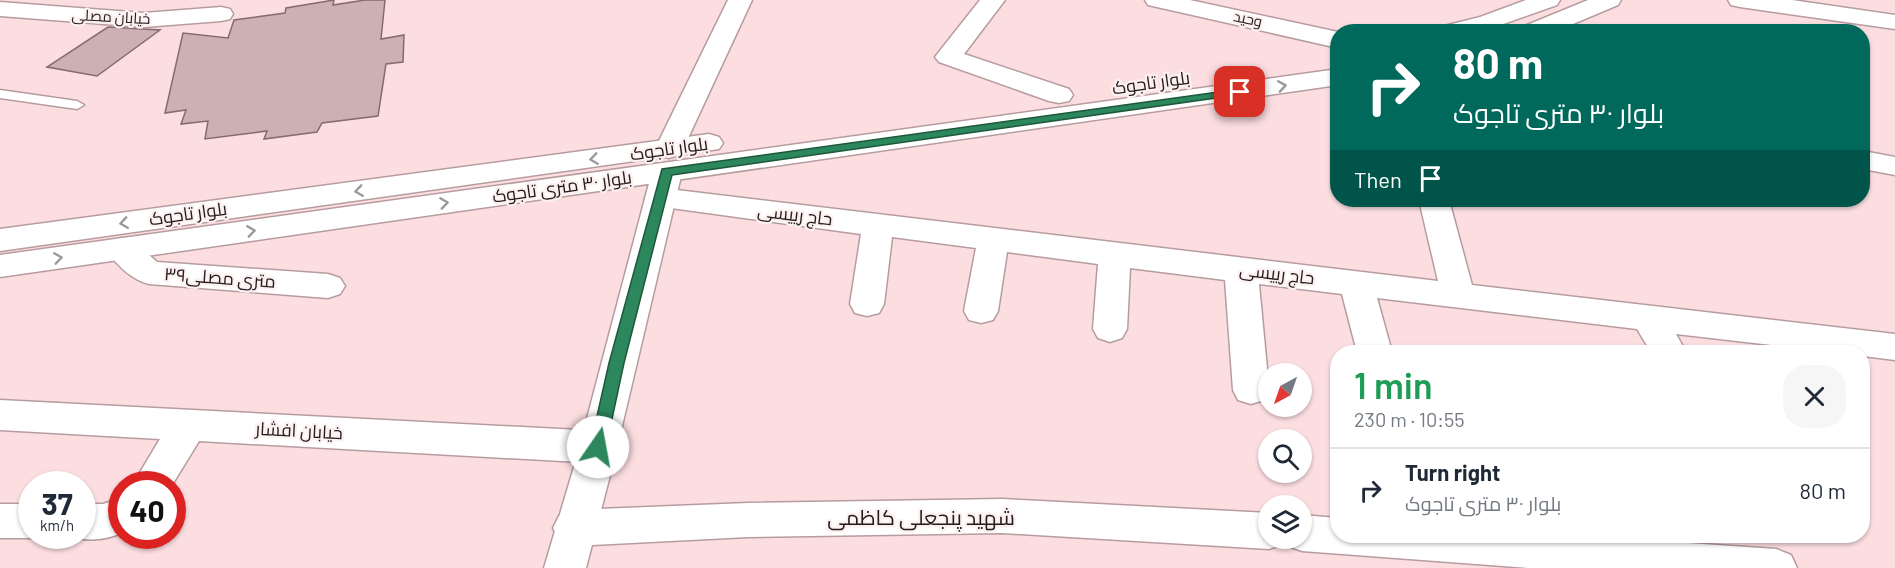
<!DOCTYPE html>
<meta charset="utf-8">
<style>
body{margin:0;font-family:Barlow,Cairo,sans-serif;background:#f6f6f7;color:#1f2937;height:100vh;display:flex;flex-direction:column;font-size:22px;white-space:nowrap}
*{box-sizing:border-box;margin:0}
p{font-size:20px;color:#747a83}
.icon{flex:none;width:33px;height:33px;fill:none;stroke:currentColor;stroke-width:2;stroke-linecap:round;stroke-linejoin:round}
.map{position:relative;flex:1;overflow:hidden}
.details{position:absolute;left:1330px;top:345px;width:540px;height:198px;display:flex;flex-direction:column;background:#fff;border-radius:24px;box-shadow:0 2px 4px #0004}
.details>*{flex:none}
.banner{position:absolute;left:1330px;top:24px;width:540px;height:183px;border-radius:24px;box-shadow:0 2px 4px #0004;background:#00695c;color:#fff;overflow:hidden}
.needle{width:39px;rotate:220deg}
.controls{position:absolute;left:1258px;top:363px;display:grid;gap:12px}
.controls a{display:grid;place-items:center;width:54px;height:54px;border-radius:50%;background:#fff;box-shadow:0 2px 4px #0004;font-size:30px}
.speed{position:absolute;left:18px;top:471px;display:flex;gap:12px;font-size:30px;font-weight:700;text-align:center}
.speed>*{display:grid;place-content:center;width:78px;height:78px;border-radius:50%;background:#fff;box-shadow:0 2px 4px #0004;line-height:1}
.speed small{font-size:15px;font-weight:400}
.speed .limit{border:9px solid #d22;background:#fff;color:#111}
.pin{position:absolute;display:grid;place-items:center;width:51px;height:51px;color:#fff;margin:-26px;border-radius:12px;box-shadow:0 3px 9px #0006}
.me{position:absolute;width:66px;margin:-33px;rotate:12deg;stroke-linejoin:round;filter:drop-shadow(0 0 4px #0008)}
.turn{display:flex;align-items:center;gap:21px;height:126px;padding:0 24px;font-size:27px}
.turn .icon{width:78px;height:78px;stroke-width:2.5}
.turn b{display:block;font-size:42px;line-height:51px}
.then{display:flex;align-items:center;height:57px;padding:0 24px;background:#0003;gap:12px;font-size:22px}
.round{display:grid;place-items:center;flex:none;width:63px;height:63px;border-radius:24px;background:#f6f6f7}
.head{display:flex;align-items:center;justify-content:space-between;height:102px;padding:0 24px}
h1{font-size:36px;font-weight:600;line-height:45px;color:#1e9e55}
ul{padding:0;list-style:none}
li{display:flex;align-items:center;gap:18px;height:84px;padding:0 24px;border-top:2px solid #e0e1e3}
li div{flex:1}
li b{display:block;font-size:22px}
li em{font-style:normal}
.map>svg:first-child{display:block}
</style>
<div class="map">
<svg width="1895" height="568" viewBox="0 0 1895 568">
<rect width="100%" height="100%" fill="#fcdee1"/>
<g fill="#ccb0b3" stroke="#856b6e" stroke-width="1.5">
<path d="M 334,0 L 333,5 L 365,0 L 385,0 L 381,39 L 404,35 L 403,62 L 386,64 L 378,116 L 322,123 L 317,132 L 264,139 L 267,131 L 205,139 L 208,121 L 181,124 L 186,110 L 165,113 L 183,33 L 228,38 L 234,20 L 285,13 L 286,8 Z"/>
<path d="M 108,27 L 160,30 L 97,76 L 47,67 Z"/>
</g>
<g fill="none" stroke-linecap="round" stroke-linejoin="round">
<g stroke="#b79c9f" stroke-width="3">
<path id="service" d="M 0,90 L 77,101 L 84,105 L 77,109 L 0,98 Z"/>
</g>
<g stroke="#b79c9f" stroke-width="3">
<g id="minor">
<path d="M 980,0 L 1005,0 L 964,54 L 1069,89 L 1073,95 L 1069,101 L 1059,103 L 1049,101 L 939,62 L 935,57 Z"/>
<path d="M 1145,0 L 1190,0 L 1338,32 L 1338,48 L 1157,7 L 1148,5 Z"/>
<path d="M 1728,0 L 1792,0 L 1895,15 L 1895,29 L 1740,7 L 1731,5 Z"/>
<path d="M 0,2 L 144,13 L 221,7 L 230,9 L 233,14 L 230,19 L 221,21 L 144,27 L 0,16 Z"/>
<path d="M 1863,151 L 1895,157 L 1895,175 L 1863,169 Z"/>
<path d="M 660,188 L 1438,281 L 1419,200 L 1449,200 L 1472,285 L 1895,334 L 1895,360 L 1863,356 L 1863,352 L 1832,352 L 1676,334 L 1686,352 L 1651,352 L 1637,329 L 1377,298 L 1392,352 L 1357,352 L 1342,294 L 1259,284 L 1269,390 L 1264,400 L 1251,404 L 1238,400 L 1233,390 L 1225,280 L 1130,268 L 1127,329 L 1122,338 L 1110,342 L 1098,338 L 1093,329 L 1098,264 L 1007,252 L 998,311 L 993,320 L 981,323 L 969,320 L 964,311 L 976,248 L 892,237 L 884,304 L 879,313 L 867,316 L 855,313 L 850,304 L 861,234 L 649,205 L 645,198 L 649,191 Z"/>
<path d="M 122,238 L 133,241 L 157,262 L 328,274 L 340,278 L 345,286 L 340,294 L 328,298 L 149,284 C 132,280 115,264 106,249 L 111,241 Z"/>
<path d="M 0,400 L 598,431 L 611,436 L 617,447 L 611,458 L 598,463 L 199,441 L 172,485 L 133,484 L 160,439 L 0,430 Z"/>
<path d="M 122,498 L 122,533 C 104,540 89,542 71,536 L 82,536 L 82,504 L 103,504 Z"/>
<path d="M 1002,499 L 1269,513 L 1269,538 L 1302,538 L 1302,515 L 1338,518 L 1338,536 L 1585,536 L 1776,549 L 1791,555 L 1797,568 L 1529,568 L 1302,551 L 1288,546 L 1285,540 L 1283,544 L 1269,549 L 1002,533 L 748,537 L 573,546 L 559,540 L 553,528 L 559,516 L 573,510 L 748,503 Z"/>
<path d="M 0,504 L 32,504 L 32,536 L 40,536 L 32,538 L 0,538 Z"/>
</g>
</g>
<g stroke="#b79c9f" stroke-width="3">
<g id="tertiary">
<path d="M 728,0 L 752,0 L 683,149 L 679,155 L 669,158 L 659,155 L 655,149 Z"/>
<path d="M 667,163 L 677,165 L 682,172 L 614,460 L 586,568 L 544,568 L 576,460 L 652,172 L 657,165 Z"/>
</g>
</g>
<g stroke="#b79c9f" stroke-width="3">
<g id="secondary">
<path d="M 1526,0 L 1560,0 L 1557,5 L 1481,32 L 1437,32 L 1440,27 L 1480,17 Z"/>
<path d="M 1588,0 L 1621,0 L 1618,5 L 1554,32 L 1519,32 L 1522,27 Z"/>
<path d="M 1338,69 L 1338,85 L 0,277 L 0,255 Z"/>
<path d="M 709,134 L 719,137 L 723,143 L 719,149 L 0,251 L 0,229 Z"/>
</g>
</g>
<use href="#service" fill="#fff" fill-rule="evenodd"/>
<use href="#minor" fill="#fff" fill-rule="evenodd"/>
<use href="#tertiary" fill="#fff" fill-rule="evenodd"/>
<use href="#secondary" fill="#fff" fill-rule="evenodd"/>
</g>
<defs><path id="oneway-chevron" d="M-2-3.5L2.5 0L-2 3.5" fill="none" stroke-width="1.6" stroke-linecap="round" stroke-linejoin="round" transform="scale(1.5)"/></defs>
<g stroke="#9d9899">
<use href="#oneway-chevron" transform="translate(1282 86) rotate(-9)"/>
<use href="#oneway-chevron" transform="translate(594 159) rotate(172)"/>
<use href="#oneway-chevron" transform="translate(359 191) rotate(172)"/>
<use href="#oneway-chevron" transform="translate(444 203) rotate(-8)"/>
<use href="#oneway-chevron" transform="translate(124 223) rotate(172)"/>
<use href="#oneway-chevron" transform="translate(251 231) rotate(-8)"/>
<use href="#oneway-chevron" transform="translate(58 258) rotate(-8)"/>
</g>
<path fill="#2c875c" stroke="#1d583c" stroke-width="1.5" d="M 1240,89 L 1244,90 L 1244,94 L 672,175 L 624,363 L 606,447 L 604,451 L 598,453 L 593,451 L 590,447 L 609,363 L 662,169 Z"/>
<g text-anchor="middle" stroke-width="4.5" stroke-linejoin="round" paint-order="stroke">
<g font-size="15" fill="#251b1c" stroke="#fcf0f1">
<text transform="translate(111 17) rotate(3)" y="5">خیابان مصلی</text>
<text transform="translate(1248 19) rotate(12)" y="5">وحید</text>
</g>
<g font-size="18" fill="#251b1c" stroke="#fcf0f1">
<text transform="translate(1151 83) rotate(-8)" y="6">بلوار تاجوک</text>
<text transform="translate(669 149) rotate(-8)" y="6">بلوار تاجوک</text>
<text transform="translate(562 187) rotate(-8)" y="6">بلوار ۳۰ متری تاجوک</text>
<text transform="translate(188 214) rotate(-8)" y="6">بلوار تاجوک</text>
<text transform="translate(795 215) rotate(7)" y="6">حاج رییسی</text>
<text transform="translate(1277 274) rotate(7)" y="6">حاج رییسی</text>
<text transform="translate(220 278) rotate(4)" y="6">۳۹متری مصلی</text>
<text transform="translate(299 431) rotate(3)" y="6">خیابان افشار</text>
</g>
<g font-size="21" fill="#251b1c" stroke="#fcf0f1">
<text x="921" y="525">شهید پنجعلی کاظمی</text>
</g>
</g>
</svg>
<div class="controls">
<a><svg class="needle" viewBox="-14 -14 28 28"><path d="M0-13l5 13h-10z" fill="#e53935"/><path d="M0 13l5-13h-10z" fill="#747a83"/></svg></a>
<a><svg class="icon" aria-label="search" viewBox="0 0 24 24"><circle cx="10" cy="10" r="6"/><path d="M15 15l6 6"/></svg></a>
<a><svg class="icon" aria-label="layers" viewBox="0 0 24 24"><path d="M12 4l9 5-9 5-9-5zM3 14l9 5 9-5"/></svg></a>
</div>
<div class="speed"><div>37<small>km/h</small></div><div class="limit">40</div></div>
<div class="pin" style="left:1240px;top:92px;background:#d93025"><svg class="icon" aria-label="arrive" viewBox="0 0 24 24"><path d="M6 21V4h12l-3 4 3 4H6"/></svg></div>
<svg class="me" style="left:598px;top:447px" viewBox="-20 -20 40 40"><circle r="19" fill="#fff"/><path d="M0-13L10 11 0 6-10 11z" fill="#2c875c"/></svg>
<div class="banner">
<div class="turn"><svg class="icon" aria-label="right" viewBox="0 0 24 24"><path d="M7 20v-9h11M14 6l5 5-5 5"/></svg><div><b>80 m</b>بلوار ۳۰ متری تاجوک</div></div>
<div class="then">Then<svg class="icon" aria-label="arrive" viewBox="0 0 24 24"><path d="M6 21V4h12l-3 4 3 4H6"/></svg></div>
</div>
<section class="details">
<div class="head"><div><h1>1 min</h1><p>230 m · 10:55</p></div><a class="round"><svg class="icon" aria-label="close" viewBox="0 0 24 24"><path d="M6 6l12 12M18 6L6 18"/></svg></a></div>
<ul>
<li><svg class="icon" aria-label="right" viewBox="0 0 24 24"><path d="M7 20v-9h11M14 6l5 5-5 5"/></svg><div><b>Turn right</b><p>بلوار ۳۰ متری تاجوک</p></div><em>80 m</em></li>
</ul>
</section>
</div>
